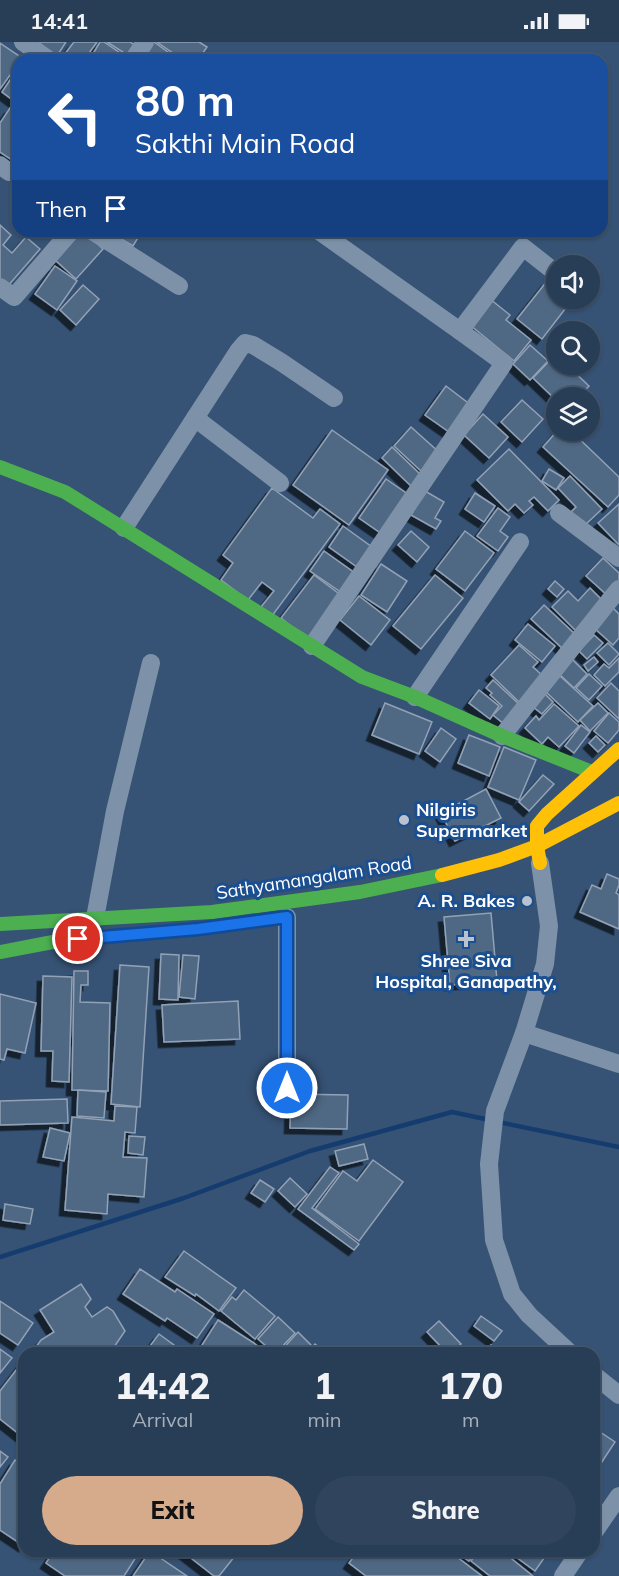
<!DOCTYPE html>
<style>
body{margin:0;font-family:Mulish,sans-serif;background:#30455d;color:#f1f3f6;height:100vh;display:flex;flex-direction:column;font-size:22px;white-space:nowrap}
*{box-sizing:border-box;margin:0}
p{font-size:20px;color:#a5aeba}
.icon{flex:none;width:33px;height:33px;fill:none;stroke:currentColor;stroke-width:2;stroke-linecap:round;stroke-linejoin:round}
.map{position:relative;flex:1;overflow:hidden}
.sheet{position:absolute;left:18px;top:1305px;width:582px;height:210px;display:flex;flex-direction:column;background:#283e57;border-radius:18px;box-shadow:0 2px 4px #0004,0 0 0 2px #44576d}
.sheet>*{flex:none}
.top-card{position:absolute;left:12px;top:12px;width:596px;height:183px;border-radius:18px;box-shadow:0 2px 4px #0004,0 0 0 2px #44576d;background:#1a4fa0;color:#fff;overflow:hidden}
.tools{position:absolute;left:546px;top:213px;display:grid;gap:12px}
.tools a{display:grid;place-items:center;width:54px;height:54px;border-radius:50%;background:#283e57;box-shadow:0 2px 4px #0004,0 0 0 2px #44576d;font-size:30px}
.pin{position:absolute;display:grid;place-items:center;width:51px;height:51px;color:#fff;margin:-26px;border:3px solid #fff;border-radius:50%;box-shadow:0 2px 6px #0007}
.me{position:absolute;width:66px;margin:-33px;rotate:0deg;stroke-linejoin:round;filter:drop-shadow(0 0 4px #0008)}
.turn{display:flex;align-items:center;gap:21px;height:126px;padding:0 24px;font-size:27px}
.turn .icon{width:78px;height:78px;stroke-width:2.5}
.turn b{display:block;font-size:42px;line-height:51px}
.then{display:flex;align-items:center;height:57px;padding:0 24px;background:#0003;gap:12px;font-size:22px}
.eta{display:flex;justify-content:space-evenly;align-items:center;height:102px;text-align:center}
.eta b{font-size:36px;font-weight:800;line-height:42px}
.cta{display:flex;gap:12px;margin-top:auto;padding:12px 24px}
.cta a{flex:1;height:69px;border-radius:36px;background:#d6ab8b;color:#111;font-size:24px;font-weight:800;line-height:69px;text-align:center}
.cta a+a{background:#30455d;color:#f1f3f6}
.status{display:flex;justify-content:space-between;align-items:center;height:42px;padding:0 30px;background:#283e57;direction:ltr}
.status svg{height:16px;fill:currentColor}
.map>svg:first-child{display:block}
</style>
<div class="status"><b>14:41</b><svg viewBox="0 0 49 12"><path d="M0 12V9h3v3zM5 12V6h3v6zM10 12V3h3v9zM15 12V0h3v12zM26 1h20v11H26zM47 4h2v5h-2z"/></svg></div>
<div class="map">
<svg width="619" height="1534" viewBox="0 0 619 1534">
<defs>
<filter id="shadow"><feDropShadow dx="-5.5" dy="5.5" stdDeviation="0" flood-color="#0009"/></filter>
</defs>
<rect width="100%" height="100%" fill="#365274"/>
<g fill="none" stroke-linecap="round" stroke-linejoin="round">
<g stroke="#153c6e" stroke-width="4.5">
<path d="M 503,1081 L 619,1105"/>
<path d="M 0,1215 L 184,1156 L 310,1109 L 452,1070 L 485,1077"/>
</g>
</g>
<g fill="#506783" stroke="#92a2b6" stroke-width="1.5" filter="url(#shadow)">
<path d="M 38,0 L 66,0 L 57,14 Z"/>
<path d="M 74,0 L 97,0 L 84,18 L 62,18 L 61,17 Z"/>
<path d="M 100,0 L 104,0 L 126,15 L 124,18 L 96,18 L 91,15 Z"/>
<path d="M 107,0 L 130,0 L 136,4 L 129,14 Z"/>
<path d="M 153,0 L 154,0 L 179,18 L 140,18 Z"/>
<path d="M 157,0 L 199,0 L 207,5 L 198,18 L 183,18 Z"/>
<path d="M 0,1 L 22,16 L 18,18 L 18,22 L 0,47 Z"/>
<path d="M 18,26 L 18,62 L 2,50 Z"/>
<path d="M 10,66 L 18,72 L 18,109 L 12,118 L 0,110 L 0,81 Z"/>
<path d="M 0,183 L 11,193 L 3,203 L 12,211 L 26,195 L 40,207 L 7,245 L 0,239 Z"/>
<path d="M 82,189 L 84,189 L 103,207 L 76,237 L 55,218 Z"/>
<path d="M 119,189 L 142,189 L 133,204 L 116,194 Z"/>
<path d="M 55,224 L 77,239 L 57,268 L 35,252 Z"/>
<path d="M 547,239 L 556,246 L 556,256 L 570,256 L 572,258 L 542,297 L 517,277 Z"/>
<path d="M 83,243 L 99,257 L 76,283 L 60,268 Z"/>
<path d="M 490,257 L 510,273 L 506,278 L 531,298 L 514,319 L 470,283 Z"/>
<path d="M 530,303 L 548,319 L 530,338 L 513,322 Z"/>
<path d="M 555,313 L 556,314 L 556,322 L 566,322 L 589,344 L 578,356 L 556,356 L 556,358 L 533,336 Z"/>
<path d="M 446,344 L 472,364 L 452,392 L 425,373 Z"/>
<path d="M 522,358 L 543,377 L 522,400 L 501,380 Z"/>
<path d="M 483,372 L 508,395 L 489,416 L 464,393 Z"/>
<path d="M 411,385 L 440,411 L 422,430 L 394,404 Z"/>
<path d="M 332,388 L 388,428 L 349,483 L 293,443 Z"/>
<path d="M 558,388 L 570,388 L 619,435 L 619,453 L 608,465 L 543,405 Z"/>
<path d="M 392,405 L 423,435 L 413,446 L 382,416 Z"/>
<path d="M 509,407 L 559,458 L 548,469 L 534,455 L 529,459 L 533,463 L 524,471 L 515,462 L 508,469 L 477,438 Z"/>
<path d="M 549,427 L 564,436 L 556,448 L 542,439 Z"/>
<path d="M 570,434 L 602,467 L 584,484 L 571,470 L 576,465 L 558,446 Z"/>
<path d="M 386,437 L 409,453 L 382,492 L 359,476 Z"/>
<path d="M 272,446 L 313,476 L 320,467 L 340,482 L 272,574 L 261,565 L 274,549 L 262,540 L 248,558 L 221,538 L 233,521 L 223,513 Z"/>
<path d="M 425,449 L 444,460 L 435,476 L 441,479 L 436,487 L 411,473 Z"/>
<path d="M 475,451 L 495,464 L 484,480 L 465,467 Z"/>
<path d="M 619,462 L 619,503 L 598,481 Z"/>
<path d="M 498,466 L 510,475 L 500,489 L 508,495 L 498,509 L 477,494 Z"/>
<path d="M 343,484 L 372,505 L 357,525 L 329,505 Z"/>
<path d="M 411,489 L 429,505 L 417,520 L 398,503 Z"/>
<path d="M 465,489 L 494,511 L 465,549 L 436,527 Z"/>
<path d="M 324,509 L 359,534 L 345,553 L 310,529 Z"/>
<path d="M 603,516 L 619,531 L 619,543 L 608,554 L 586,534 Z"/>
<path d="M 381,522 L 407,539 L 387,570 L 361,553 Z"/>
<path d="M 314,533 L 342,554 L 309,598 L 281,576 Z"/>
<path d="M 435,533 L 463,556 L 421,607 L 393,584 Z"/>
<path d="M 555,539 L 564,547 L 557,555 L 548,547 Z"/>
<path d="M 590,546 L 606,562 L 577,590 L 552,565 L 568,549 L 578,559 Z"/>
<path d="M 359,554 L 390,578 L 371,603 L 340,578 Z"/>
<path d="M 544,563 L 577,594 L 564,608 L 531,577 Z"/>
<path d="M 612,565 L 619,572 L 619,596 L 613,603 L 593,585 Z"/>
<path d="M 528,582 L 555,604 L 542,620 L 515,598 Z"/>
<path d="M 594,593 L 603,601 L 587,617 L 579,609 Z"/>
<path d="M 608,601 L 619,612 L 609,623 L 597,611 Z"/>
<path d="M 519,603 L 538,620 L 533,625 L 543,634 L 519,660 L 491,633 Z"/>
<path d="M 594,615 L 598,620 L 588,629 L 584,623 Z"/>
<path d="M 619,616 L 619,630 L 605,644 L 594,633 L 604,622 L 609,626 Z"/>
<path d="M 572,617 L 587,632 L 574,646 L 558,631 Z"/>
<path d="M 589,632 L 602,644 L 589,658 L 576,646 Z"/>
<path d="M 560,634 L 593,664 L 578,680 L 546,650 Z"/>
<path d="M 493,638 L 521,664 L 504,682 L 493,673 L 502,664 L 490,653 L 492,651 L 486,646 Z"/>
<path d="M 611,641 L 619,649 L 619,677 L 597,656 Z"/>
<path d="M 479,648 L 499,664 L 490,677 L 469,661 Z"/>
<path d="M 544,651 L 553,660 L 542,672 L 532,664 Z"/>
<path d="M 385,661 L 432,680 L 419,712 L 372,693 Z"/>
<path d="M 598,661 L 608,671 L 590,689 L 580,678 Z"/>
<path d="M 554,662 L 579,684 L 559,705 L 548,695 L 542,702 L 525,686 L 536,674 L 539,678 Z"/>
<path d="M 609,671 L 619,680 L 619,688 L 608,701 L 594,689 Z"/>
<path d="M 581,683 L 590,690 L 574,711 L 565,704 Z"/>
<path d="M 441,686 L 456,697 L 440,720 L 425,709 Z"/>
<path d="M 469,693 L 500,705 L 489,734 L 458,721 Z"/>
<path d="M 596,694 L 605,703 L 598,710 L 589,701 Z"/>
<path d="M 504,705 L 536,718 L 519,758 L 488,745 Z"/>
<path d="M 543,733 L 554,742 L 529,769 L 519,760 Z"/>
<path d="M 486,747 L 501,776 L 455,799 L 441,771 Z"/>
<path d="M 607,832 L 619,837 L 619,843 L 616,851 L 619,853 L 619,887 L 580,870 L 592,843 L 601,847 Z"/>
<path d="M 491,871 L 497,939 L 450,943 L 444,875 Z"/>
<path d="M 161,912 L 179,913 L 178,958 L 159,957 Z"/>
<path d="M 183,913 L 199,914 L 195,957 L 179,955 Z"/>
<path d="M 120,923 L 149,925 L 140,1065 L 111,1062 Z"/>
<path d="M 74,929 L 88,929 L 88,943 L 81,943 L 80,960 L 110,961 L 108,1049 L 72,1048 Z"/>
<path d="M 43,934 L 72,935 L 69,1040 L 52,1039 L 53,1009 L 41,1009 Z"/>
<path d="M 0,952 L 36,961 L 25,1011 L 7,1007 L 4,1018 L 0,1017 Z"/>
<path d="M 238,959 L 240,997 L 164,1000 L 162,963 Z"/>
<path d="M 78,1048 L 106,1050 L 104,1076 L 77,1074 Z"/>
<path d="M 291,1052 L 348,1053 L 347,1087 L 290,1086 Z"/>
<path d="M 67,1057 L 68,1081 L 0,1083 L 0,1059 Z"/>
<path d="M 115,1064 L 137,1065 L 135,1091 L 125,1090 L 123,1115 L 147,1116 L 144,1155 L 108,1152 L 107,1172 L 65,1168 L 72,1075 L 114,1079 Z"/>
<path d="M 50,1086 L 70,1091 L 64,1119 L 43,1115 Z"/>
<path d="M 129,1094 L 145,1095 L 143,1113 L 128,1111 Z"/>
<path d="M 364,1102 L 368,1117 L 339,1124 L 335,1109 Z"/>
<path d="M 373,1118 L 403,1140 L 359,1199 L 315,1167 L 343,1129 L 357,1139 Z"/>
<path d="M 330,1125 L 339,1131 L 312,1166 L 359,1202 L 354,1208 L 298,1167 Z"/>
<path d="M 290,1136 L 307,1152 L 295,1165 L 278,1149 Z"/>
<path d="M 260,1138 L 274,1147 L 265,1160 L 251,1151 Z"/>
<path d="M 5,1162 L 33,1167 L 30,1182 L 3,1178 Z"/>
<path d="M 184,1209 L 236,1246 L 219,1269 L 196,1252 L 195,1254 L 165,1235 Z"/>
<path d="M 140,1227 L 175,1250 L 177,1247 L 214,1272 L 197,1296 L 167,1276 L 165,1279 L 123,1252 Z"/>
<path d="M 81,1242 L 91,1257 L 85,1265 L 92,1275 L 107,1265 L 113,1269 L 125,1289 L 110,1311 L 91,1311 L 91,1309 L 89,1311 L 36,1311 L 33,1309 L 41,1298 L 54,1290 L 40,1268 Z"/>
<path d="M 244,1248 L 275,1274 L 255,1297 L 221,1269 L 232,1255 L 236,1258 Z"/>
<path d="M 0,1259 L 33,1281 L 18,1303 L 0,1291 Z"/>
<path d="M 481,1274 L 502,1289 L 494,1299 L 474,1284 Z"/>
<path d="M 278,1275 L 295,1291 L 276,1311 L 274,1311 L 258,1297 Z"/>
<path d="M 218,1278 L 254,1301 L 266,1311 L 214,1311 L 202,1303 Z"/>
<path d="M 439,1279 L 461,1302 L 451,1311 L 447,1311 L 427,1290 Z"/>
<path d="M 298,1290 L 311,1303 L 303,1311 L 279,1311 Z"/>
<path d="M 159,1292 L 178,1306 L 175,1311 L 155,1311 L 156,1308 L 150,1304 Z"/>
<path d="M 315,1302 L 327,1311 L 308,1311 Z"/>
<path d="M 491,1303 L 504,1311 L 485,1311 Z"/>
<path d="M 0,1307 L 12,1316 L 0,1331 Z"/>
<path d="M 24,1318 L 24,1396 L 0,1377 L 0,1349 Z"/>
<path d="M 594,1386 L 615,1400 L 594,1432 Z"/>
<path d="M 0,1409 L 8,1415 L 0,1425 Z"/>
<path d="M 15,1418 L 24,1424 L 24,1504 L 0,1488 L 0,1442 Z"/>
<path d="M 54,1509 L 140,1509 L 124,1534 L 65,1534 L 46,1521 Z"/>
<path d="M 150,1509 L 187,1534 L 133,1534 Z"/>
<path d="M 182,1509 L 239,1509 L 219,1534 L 214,1534 Z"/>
<path d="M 358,1509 L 369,1509 L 377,1515 L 382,1510 L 381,1509 L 428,1509 L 437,1516 L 442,1509 L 449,1509 L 482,1534 L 366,1534 L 349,1521 Z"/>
<path d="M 454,1509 L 476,1509 L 469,1519 Z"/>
<path d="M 479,1509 L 502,1509 L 533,1534 L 490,1534 L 471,1519 Z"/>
<path d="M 508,1509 L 549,1509 L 535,1529 Z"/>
</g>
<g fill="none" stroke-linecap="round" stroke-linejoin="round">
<g stroke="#7d92a8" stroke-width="18">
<path d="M 23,0 L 49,18"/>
<path d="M 133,18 L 145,0"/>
<path d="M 0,123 L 9,130"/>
<path d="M 92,189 L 179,244"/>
<path d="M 0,245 L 14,255 L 71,189"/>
<path d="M 460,289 L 523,205 L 556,231"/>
<path d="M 195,376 L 280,441"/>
<path d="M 559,471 L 619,516"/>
<path d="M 124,486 L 239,308 L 245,301 L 253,303 L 281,320 L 334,356"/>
<path d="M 312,604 L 504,321 L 460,289 L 319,189"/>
<path d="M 415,655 L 520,500"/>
<path d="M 502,694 L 609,559 L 619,547"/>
<path d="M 540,821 L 549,884 L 545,922 L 524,991 L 495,1069 L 489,1122 L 494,1198 L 512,1252 L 529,1273 L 570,1311"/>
<path d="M 287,875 L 287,1046"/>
<path d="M 95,876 L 115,769 L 151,621"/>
<path d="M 524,991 L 619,1022"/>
<path d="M 594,1333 L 619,1353"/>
<path d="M 594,1490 L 619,1454"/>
<path d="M 563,1534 L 580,1509"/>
</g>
<g stroke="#4caf50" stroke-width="14">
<path d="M 0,425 L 65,450 L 362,635 L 415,655 L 502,694 L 592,730"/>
<path d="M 0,882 L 212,870 L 360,850 L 442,833"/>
<path d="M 0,910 L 58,899 L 84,896"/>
</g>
<g stroke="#ffc107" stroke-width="14">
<path d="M 540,821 L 537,804 L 537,784 L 547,772 L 619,707"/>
<path d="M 442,833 L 499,818 L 537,804 L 619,761"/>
</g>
</g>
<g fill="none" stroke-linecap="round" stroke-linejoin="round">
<g stroke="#114b97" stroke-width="15">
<path id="route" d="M 78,897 L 198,887 L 287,875 L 287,1046"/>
</g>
<use href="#route" stroke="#1a73e8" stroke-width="10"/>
</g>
<g fill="#b9c2ce" stroke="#1b4f8f" stroke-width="2">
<circle cx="404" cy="778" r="6"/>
<circle cx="527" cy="859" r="6"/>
<path d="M463 888h6v6h6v6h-6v6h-6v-6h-6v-6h6z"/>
</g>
<g text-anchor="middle" stroke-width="6" stroke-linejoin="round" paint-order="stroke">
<g font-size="18" font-weight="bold" fill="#fff" stroke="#1b4f8f" text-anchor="start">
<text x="416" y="774">Nilgiris<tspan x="416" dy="21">Supermarket</tspan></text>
<text x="515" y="865" text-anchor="end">A. R. Bakes</text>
<text x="466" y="925" text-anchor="middle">Shree Siva<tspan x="466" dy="21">Hospital, Ganapathy,</tspan></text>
</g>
<g font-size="18" fill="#fff" stroke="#1b4f8f">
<text transform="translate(314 836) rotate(-9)" y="6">Sathyamangalam Road</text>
</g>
</g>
</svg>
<div class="tools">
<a><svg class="icon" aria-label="sound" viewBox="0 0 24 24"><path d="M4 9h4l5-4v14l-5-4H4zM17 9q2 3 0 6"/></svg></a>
<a><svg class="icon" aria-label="search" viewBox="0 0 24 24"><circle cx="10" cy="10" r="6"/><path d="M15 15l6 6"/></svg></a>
<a><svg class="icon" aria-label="layers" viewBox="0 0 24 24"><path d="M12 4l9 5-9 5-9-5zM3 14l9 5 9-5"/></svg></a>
</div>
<div class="pin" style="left:78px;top:897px;background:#d93025"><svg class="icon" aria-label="arrive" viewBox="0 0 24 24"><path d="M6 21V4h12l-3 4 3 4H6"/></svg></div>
<svg class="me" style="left:287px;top:1046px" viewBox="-20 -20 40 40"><circle r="17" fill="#1a73e8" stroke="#fff" stroke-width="3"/><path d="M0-11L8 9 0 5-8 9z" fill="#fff"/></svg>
<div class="top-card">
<div class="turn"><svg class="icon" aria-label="left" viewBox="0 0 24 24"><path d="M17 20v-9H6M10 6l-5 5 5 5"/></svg><div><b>80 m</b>Sakthi Main Road</div></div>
<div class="then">Then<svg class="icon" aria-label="arrive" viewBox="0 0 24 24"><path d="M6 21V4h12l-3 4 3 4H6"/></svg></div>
</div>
<section class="sheet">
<div class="eta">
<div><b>14:42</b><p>Arrival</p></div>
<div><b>1</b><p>min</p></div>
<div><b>170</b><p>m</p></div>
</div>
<div class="cta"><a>Exit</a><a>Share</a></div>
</section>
</div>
